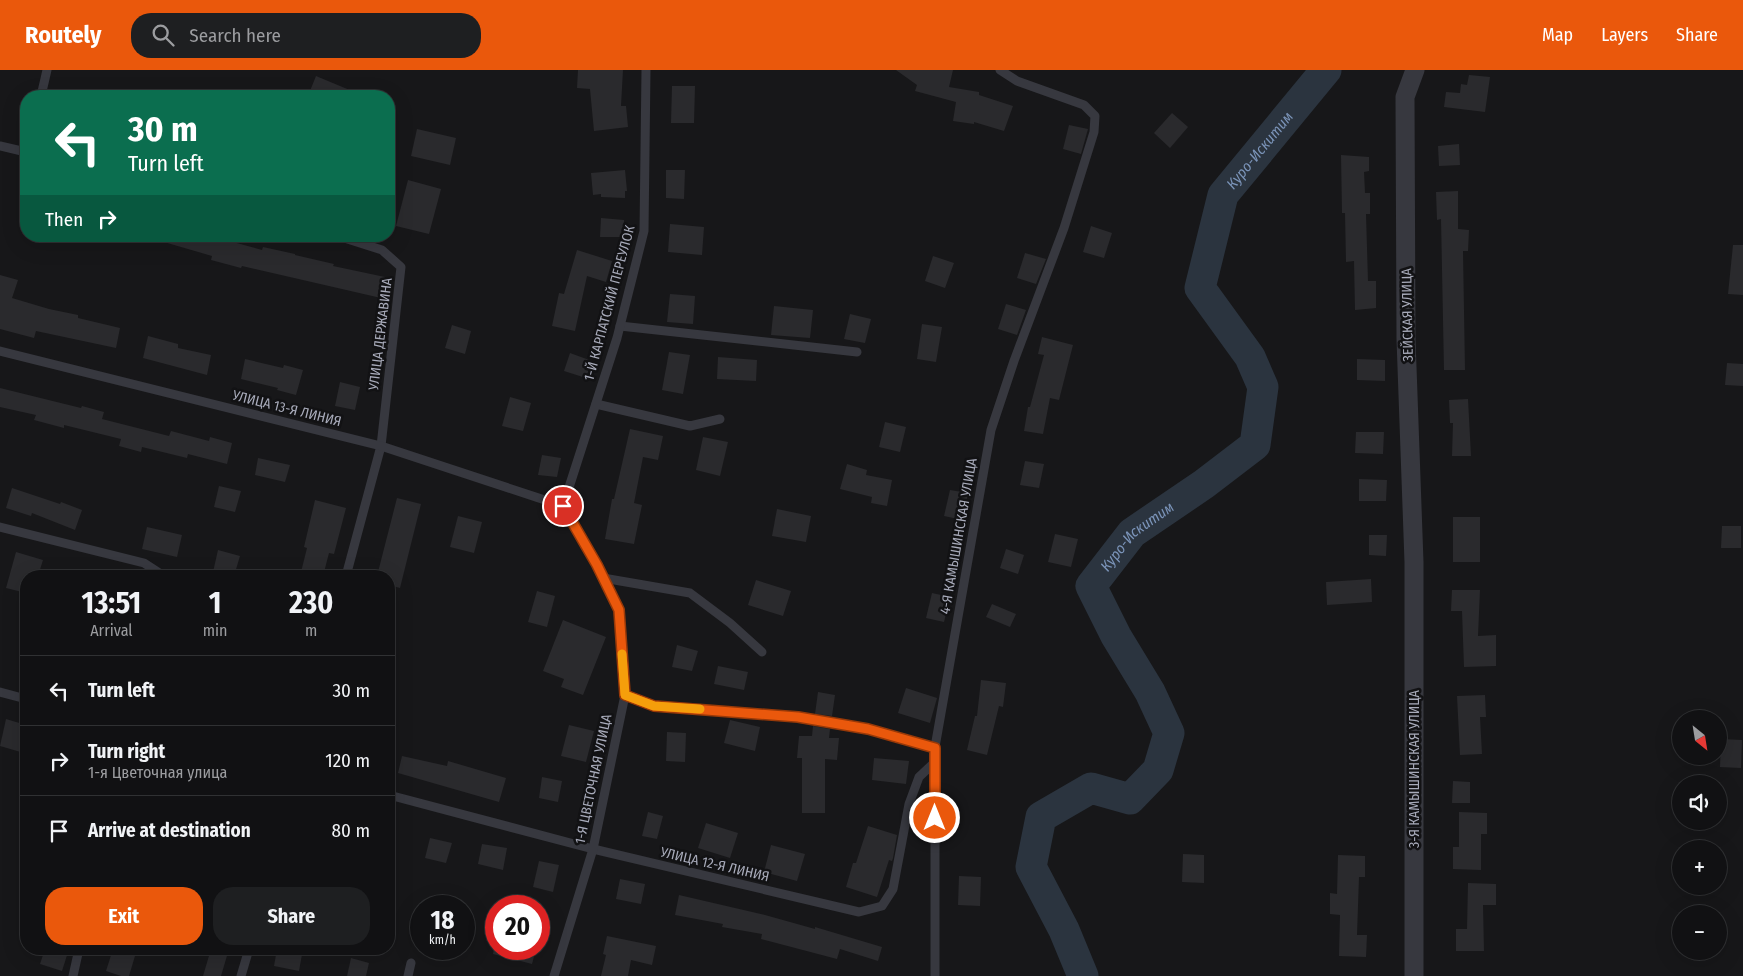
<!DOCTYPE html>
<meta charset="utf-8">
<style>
body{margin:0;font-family:"Fira Sans Condensed",sans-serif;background:#1e1f21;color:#f1f3f6;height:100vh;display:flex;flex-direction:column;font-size:19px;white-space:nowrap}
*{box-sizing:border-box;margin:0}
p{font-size:16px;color:#9c9da0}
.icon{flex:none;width:28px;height:28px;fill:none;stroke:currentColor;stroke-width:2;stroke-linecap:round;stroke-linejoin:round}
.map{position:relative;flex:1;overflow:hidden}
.drawer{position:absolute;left:20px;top:500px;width:375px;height:385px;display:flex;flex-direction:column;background:#111113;border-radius:20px;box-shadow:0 5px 20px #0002,0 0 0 1px #303133}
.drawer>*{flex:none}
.banner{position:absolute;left:20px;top:20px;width:375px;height:152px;border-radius:20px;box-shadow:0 5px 20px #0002,0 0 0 1px #303133;background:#0b6e4f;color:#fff;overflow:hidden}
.needle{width:32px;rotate:150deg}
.buttons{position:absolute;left:1672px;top:640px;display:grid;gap:10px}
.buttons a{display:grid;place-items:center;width:55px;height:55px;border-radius:50%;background:#111113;box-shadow:0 5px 20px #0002,0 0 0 1px #303133;font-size:25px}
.speed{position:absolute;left:410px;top:825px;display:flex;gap:10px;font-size:25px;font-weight:700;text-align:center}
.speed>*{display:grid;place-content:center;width:65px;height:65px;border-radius:50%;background:#111113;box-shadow:0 5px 20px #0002,0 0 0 1px #303133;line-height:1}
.speed small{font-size:12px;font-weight:400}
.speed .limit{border:8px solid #d22;background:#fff;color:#111}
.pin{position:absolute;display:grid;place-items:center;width:42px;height:42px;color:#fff;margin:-21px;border:2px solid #fff;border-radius:50%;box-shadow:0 1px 5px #0007}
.me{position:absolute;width:55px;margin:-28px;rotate:0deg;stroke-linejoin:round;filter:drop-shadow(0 0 4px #0008)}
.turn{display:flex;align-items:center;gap:18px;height:105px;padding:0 25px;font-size:22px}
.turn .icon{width:65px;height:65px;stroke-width:2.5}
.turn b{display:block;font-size:35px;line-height:42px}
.then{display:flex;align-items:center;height:48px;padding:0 25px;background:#0003;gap:10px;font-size:19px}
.eta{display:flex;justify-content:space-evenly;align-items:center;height:85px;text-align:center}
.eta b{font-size:30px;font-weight:700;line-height:35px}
.cta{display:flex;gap:10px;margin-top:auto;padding:10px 25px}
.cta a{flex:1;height:58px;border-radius:20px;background:#ea580c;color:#fff;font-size:20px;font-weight:700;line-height:58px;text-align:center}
.cta a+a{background:#1e1f21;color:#f1f3f6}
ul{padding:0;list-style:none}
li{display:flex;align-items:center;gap:15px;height:70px;padding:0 25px;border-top:1px solid #303133}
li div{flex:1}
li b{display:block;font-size:19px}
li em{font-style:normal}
header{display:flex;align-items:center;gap:30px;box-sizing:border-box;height:70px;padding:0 25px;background:#ea580c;color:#fff}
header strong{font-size:24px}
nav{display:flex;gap:28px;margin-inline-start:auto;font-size:18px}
.search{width:350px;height:45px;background:#1e1f21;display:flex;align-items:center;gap:12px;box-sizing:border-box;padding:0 18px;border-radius:20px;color:#9c9da0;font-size:19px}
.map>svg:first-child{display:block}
</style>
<header>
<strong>Routely</strong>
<div class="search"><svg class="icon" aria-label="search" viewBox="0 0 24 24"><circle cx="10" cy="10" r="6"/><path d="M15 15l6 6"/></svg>Search here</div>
<nav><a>Map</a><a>Layers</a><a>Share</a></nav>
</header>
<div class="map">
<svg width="1743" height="906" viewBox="0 0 1743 906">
<rect width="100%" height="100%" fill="#171719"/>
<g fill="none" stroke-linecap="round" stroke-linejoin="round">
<path stroke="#2b343f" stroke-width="31" id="s1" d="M 1083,906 L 1064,860 L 1031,797 L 1041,747 L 1091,718 L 1130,729 L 1158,700 L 1169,663 L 1150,622 L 1116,566 L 1091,516 L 1132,463 L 1204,414 L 1255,375 L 1263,317 L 1250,287 L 1200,218 L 1223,125 L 1326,0"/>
</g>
<g fill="#2a2a2d">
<path d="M 578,0 L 623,0 L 621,36 L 626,36 L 628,57 L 594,61 L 590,19 L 577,18 Z"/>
<path d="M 896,0 L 953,0 L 949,17 L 979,22 L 979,25 L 1013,36 L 1004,61 L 974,52 L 974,54 L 953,51 L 956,32 L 915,21 L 917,15 Z"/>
<path d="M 1469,5 L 1490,7 L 1485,42 L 1444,37 L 1446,22 L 1460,23 L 1461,14 L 1467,15 Z"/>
<path d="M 316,6 L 364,26 L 308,26 Z"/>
<path d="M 672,16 L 695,16 L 694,53 L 671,53 Z"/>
<path d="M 1172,43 L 1188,57 L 1170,78 L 1154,63 Z"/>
<path d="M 1069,55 L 1088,59 L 1081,84 L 1063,79 Z"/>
<path d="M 417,59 L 456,68 L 450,95 L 411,86 Z"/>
<path d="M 1459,74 L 1460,95 L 1439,96 L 1438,76 Z"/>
<path d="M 1341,85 L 1369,87 L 1369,101 L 1364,102 L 1365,123 L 1370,123 L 1370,144 L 1366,144 L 1368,211 L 1376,211 L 1376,238 L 1355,240 L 1354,191 L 1346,192 L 1345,143 L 1342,143 Z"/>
<path d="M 625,100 L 627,121 L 625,121 L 625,128 L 601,127 L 601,124 L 593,125 L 591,103 Z"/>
<path d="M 666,100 L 685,100 L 684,129 L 666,128 Z"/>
<path d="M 408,110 L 441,119 L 429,164 L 396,156 Z"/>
<path d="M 1458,121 L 1458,159 L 1469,160 L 1468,181 L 1463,181 L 1465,300 L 1444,300 L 1441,149 L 1437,150 L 1436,122 Z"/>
<path d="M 601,148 L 624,150 L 624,167 L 600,167 Z"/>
<path d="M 670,154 L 704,157 L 702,185 L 668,182 Z"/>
<path d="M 1091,156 L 1112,163 L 1104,188 L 1083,182 Z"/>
<path d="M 157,166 L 211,166 L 262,180 L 263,177 L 295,184 L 295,185 L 334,194 L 333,196 L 385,207 L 381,228 L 242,196 L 241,198 L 211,190 L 212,186 L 157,170 Z"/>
<path d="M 1733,175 L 1743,175 L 1743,225 L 1728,224 Z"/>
<path d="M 577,180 L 612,191 L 606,212 L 587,206 L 575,261 L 552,256 L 559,223 L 564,224 Z"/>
<path d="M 1025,183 L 1046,189 L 1036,214 L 1017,208 Z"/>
<path d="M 933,186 L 954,193 L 945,218 L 925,211 Z"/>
<path d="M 0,205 L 18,210 L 12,228 L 49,239 L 78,245 L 78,248 L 120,258 L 116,278 L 36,261 L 34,268 L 0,259 Z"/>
<path d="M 670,224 L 695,226 L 693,254 L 667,252 Z"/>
<path d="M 1006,234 L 1026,240 L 1017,265 L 998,259 Z"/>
<path d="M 774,236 L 813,240 L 810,268 L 771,265 Z"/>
<path d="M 850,244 L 871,249 L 865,273 L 844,269 Z"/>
<path d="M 922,254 L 942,257 L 936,292 L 917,289 Z"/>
<path d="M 452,255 L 471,261 L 465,284 L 445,278 Z"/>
<path d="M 148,266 L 178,274 L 178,278 L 211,285 L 207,305 L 143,288 Z"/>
<path d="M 1042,267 L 1073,275 L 1059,330 L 1050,328 L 1043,364 L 1024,361 L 1028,337 L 1030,337 L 1044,285 L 1038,284 Z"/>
<path d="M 669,282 L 690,285 L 683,324 L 662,320 Z"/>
<path d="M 570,283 L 592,291 L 586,308 L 564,301 Z"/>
<path d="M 718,287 L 757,290 L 756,311 L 717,309 Z"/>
<path d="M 245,289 L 283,298 L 284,295 L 303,300 L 296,325 L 277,320 L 278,318 L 241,309 Z"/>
<path d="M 1357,289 L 1385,290 L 1385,311 L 1357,310 Z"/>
<path d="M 1727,293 L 1743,294 L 1743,316 L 1725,315 Z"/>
<path d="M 340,312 L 360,317 L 355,340 L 335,336 Z"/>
<path d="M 0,318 L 81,338 L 82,336 L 104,342 L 102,349 L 169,366 L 171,361 L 209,371 L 210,367 L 232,373 L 227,394 L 188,384 L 187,388 L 142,377 L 141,382 L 119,376 L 121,369 L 64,355 L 64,358 L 34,350 L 36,345 L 0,337 Z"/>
<path d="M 510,327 L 531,333 L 523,361 L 502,356 Z"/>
<path d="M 1468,329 L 1471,386 L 1452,386 L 1453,353 L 1450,353 L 1449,330 Z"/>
<path d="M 885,352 L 906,357 L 900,382 L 879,377 Z"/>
<path d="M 630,359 L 663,366 L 658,390 L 643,387 L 634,433 L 642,435 L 634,474 L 605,469 L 612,429 L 614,429 Z"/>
<path d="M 1356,362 L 1384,362 L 1383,384 L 1355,383 Z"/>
<path d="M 703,367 L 728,372 L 720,406 L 696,400 Z"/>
<path d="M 542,385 L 561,388 L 557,407 L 538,405 Z"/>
<path d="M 258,388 L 290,395 L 285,412 L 255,405 Z"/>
<path d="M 1025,391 L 1044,394 L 1039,418 L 1020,415 Z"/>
<path d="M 847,394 L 867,400 L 866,405 L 892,410 L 887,436 L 871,433 L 872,427 L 840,419 Z"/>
<path d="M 1359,409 L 1387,410 L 1386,431 L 1359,431 Z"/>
<path d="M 219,416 L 241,421 L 235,442 L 214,437 Z"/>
<path d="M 12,418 L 60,434 L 61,432 L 82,440 L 75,460 L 32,443 L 31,446 L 6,438 Z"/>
<path d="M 950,420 L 968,423 L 963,450 L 944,446 Z"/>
<path d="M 397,428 L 421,434 L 400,518 L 389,515 L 389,506 L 377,506 Z"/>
<path d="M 315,430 L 346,438 L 334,484 L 329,483 L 323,506 L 300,506 L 307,478 L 304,477 Z"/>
<path d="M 777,439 L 811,446 L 806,472 L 772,466 Z"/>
<path d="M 458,446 L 482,452 L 474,483 L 450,477 Z"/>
<rect x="1453" y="447" width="27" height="45"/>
<path d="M 1722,456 L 1741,456 L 1741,478 L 1721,478 Z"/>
<path d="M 147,457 L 182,465 L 177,487 L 142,479 Z"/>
<path d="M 1055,464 L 1078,469 L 1071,497 L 1048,492 Z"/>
<path d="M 1369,465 L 1387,465 L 1386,486 L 1369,485 Z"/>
<path d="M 1006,479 L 1024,485 L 1018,504 L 1000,498 Z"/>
<path d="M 218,480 L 240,486 L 234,506 L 213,502 Z"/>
<path d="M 16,482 L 43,490 L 38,506 L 26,506 L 26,523 L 6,518 Z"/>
<path d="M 1371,509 L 1372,532 L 1327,535 L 1326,512 Z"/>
<path d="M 756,510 L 791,521 L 783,546 L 748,535 Z"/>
<path d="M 1452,520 L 1480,520 L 1478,566 L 1496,565 L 1496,596 L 1464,597 L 1462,541 L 1451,541 Z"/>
<path d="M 537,521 L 555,526 L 547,557 L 528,552 Z"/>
<path d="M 932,523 L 950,527 L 944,552 L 926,548 Z"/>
<path d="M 992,534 L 1016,544 L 1010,557 L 986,547 Z"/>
<path d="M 563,550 L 606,567 L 583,625 L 561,617 L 564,609 L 543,601 Z"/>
<path d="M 677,575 L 698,581 L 692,601 L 672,597 Z"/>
<path d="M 718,596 L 748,602 L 744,620 L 714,614 Z"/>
<path d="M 981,610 L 1006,613 L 1003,637 L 999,636 L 987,685 L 967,680 L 975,646 L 977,646 Z"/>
<path d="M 906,618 L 937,628 L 930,653 L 898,643 Z"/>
<path d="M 818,622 L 835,625 L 832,646 L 815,644 Z"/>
<path d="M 1485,625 L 1486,647 L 1480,647 L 1482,684 L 1460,685 L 1457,626 Z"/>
<path d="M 6,649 L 26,655 L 26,675 L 24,683 L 0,676 Z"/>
<path d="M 730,650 L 760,657 L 755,681 L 724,673 Z"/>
<path d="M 569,655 L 594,661 L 586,692 L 561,686 Z"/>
<path d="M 813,656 L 830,659 L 829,668 L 839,668 L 837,690 L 825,689 L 825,743 L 802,743 L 802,688 L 797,688 L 799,666 L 812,666 Z"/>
<path d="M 667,662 L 686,663 L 685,692 L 666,691 Z"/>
<path d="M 1721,669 L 1742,670 L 1741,698 L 1720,697 Z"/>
<path d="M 402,686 L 447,696 L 448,691 L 506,708 L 499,732 L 398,703 Z"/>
<path d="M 874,688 L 909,691 L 906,714 L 872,710 Z"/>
<path d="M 542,707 L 562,711 L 558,732 L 539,728 Z"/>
<path d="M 1453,711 L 1470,712 L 1470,733 L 1452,733 Z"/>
<path d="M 648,742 L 663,746 L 657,769 L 642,766 Z"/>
<path d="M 1459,742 L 1487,743 L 1487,764 L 1481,764 L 1481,800 L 1453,799 L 1453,777 L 1459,777 Z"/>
<path d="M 706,753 L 738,763 L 730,788 L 698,778 Z"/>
<path d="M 868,756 L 897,765 L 893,788 L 892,791 L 889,790 L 877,827 L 846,817 L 853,793 L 856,793 Z"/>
<path d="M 430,768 L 452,773 L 446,793 L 425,788 Z"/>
<path d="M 482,774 L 507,778 L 503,800 L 478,794 Z"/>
<path d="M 771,775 L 805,784 L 797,811 L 764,802 Z"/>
<path d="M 1183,784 L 1204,785 L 1204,813 L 1182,812 Z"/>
<path d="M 1338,785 L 1365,786 L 1365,807 L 1359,807 L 1357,865 L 1367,865 L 1366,887 L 1339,886 L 1340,845 L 1330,844 L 1330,823 L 1337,824 Z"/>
<path d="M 539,791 L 559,795 L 553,822 L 533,817 Z"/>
<path d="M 959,806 L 981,807 L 980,836 L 958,835 Z"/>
<path d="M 620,809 L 645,814 L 641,834 L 616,829 Z"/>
<path d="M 1468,813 L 1496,814 L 1496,835 L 1483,835 L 1484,881 L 1456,881 L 1456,859 L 1467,859 Z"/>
<path d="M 679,825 L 765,845 L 815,859 L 815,857 L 882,877 L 878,891 L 840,879 L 837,889 L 761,869 L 762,864 L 722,857 L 723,854 L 675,845 Z"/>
<path d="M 607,866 L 656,876 L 652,895 L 631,890 L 628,906 L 601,906 L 606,885 L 603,884 Z"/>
<path d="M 45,879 L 69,879 L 62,901 L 40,894 Z"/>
<path d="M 113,879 L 135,886 L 129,906 L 121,906 L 106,901 Z"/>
<path d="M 211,879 L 229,879 L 221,906 L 203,906 Z"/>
<path d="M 277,879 L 303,879 L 299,901 L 274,896 Z"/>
<path d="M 494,879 L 536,879 L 532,894 L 493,884 Z"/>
<path d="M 351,888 L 369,893 L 366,906 L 347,906 Z"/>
</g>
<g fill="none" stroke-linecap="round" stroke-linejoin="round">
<g stroke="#37383f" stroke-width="9">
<path d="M 41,26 L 47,0"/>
<path d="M 0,76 L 26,82"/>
<path d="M 338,166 L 382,180 L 401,197 L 381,376 L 346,506"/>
<path d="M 620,256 L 857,282"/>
<path d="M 0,281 L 381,376 L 563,436"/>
<path d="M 596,334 L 690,356 L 720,349"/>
<path d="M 563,436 L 617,268 L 644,161 L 646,0"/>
<path d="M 0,457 L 144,493 L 164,506"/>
<path d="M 603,508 L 690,523 L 730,553 L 762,582"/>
<path d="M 0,622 L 26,629"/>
<path d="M 625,625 L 654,636 L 798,647 L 868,659 L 935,677"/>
<path d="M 389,725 L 593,779 L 859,842 L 882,836 L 893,819 L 909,734 L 919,707 L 935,692"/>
<path d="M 73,906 L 79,879"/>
<path d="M 241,906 L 249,879"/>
<path d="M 408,906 L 411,893"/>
<path d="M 554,906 L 593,779 L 625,625 L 619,540 L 597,495 L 563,436"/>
<path d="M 935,906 L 935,677 L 991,360 L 1014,291 L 1064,158 L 1094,62 L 1095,46 L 1084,35 L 1017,11 L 1000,0"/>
</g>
<path stroke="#37383f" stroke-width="19" d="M 1414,906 L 1414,492 L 1406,269 L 1405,27 L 1415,0"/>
</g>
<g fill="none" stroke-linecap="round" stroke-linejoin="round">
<g stroke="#983908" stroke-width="12">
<path id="route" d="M 563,436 L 597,495 L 619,540 L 625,625 L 654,636 L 798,647 L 868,659 L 935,678 L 935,748"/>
</g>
<use href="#route" stroke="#ea580c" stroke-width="9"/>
<path stroke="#f59e0b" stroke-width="9" d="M 622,584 L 625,625 L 654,636 L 700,639"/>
</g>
<g text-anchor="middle" stroke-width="5" stroke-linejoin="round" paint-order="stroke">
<g font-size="14" fill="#a8abba" stroke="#121214">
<text transform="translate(609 233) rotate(-75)" y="5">1-Й КАРПАТСКИЙ ПЕРЕУЛОК</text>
<text transform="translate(1407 245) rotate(-91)" y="5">ЗЕЙСКАЯ УЛИЦА</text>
<text transform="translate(380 264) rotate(-83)" y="5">УЛИЦА ДЕРЖАВИНА</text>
<text transform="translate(287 338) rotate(14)" y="5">УЛИЦА 13-Я ЛИНИЯ</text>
<text transform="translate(958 466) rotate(-80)" y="5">4-Я КАМЫШИНСКАЯ УЛИЦА</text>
<text transform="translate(1414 699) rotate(-90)" y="5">3-Я КАМЫШИНСКАЯ УЛИЦА</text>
<text transform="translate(593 709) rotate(-78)" y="5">1-Я ЦВЕТОЧНАЯ УЛИЦА</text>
<text transform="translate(715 794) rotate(13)" y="5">УЛИЦА 12-Я ЛИНИЯ</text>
</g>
<g font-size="15" font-style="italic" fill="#7b94b9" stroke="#121214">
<text dy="5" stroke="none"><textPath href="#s1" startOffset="1064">Куро-Искитим</textPath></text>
<text dy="5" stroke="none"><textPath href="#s1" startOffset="584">Куро-Искитим</textPath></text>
</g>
</g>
</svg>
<div class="buttons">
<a><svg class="needle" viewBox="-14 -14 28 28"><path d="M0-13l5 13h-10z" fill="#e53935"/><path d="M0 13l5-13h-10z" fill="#9c9da0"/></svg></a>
<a><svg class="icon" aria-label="sound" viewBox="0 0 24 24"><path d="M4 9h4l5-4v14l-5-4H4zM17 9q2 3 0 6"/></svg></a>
<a>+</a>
<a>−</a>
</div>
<div class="speed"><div>18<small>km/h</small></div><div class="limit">20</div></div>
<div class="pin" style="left:563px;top:436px;background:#d93025"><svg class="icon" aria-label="arrive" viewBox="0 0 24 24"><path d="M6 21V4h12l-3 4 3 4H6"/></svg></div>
<svg class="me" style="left:935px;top:748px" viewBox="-20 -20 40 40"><circle r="17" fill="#ea580c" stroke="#fff" stroke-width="3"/><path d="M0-11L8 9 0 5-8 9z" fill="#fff"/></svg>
<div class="banner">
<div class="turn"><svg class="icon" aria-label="left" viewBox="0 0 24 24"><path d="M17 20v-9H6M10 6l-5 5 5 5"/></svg><div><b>30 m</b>Turn left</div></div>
<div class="then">Then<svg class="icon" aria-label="right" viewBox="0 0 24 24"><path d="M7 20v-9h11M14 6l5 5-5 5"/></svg></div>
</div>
<section class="drawer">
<div class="eta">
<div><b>13:51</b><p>Arrival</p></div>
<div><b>1</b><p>min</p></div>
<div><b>230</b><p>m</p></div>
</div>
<ul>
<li><svg class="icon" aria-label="left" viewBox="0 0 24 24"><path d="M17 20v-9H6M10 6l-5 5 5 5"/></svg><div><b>Turn left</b></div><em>30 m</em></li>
<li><svg class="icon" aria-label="right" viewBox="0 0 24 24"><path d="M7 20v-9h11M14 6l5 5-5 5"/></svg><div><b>Turn right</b><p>1-я Цветочная улица</p></div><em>120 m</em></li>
<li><svg class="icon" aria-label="arrive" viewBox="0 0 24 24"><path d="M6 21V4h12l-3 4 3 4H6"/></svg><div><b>Arrive at destination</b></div><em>80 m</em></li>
</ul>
<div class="cta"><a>Exit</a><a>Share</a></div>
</section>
</div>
